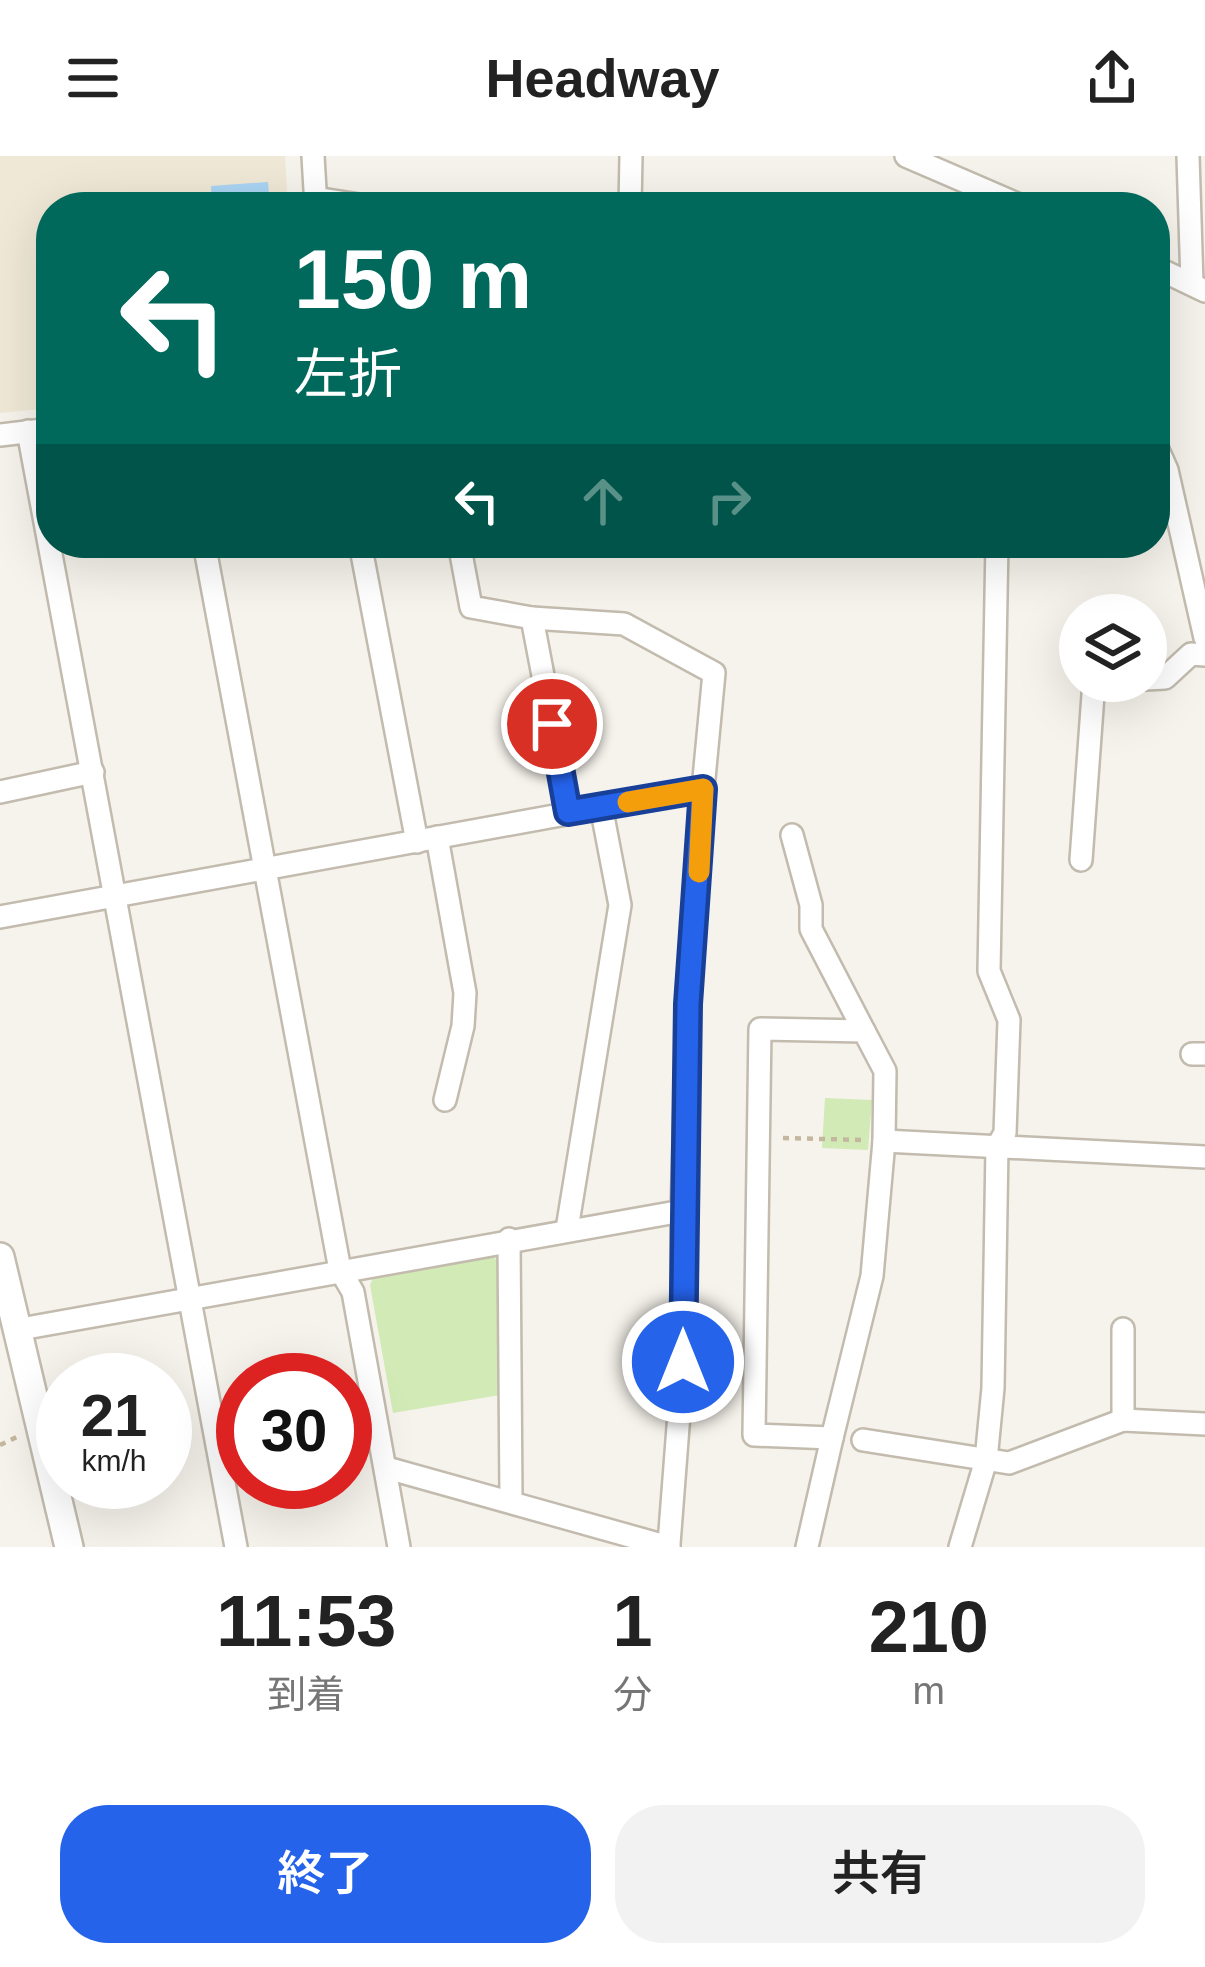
<!DOCTYPE html>
<html lang="ja">
<meta charset="utf-8">
<style>
body{margin:0;font-family:Arial,"Noto Sans JP",sans-serif;background:#f2f2f2;color:#222;height:100vh;display:flex;flex-direction:column;font-size:45px;white-space:nowrap}
*{box-sizing:border-box;margin:0}
p{font-size:39px;color:#767676}
.icon{flex:none;width:66px;height:66px;fill:none;stroke:currentColor;stroke-width:2;stroke-linecap:round;stroke-linejoin:round}
.map{position:relative;height:1391px;overflow:hidden}
.details{display:flex;flex-direction:column;background:#fff;flex:1}
.details>*{flex:none}
.top-card{position:absolute;left:36px;top:36px;width:1134px;height:366px;border-radius:48px;box-shadow:0 12px 48px #0002;background:#00695c;color:#fff;overflow:hidden}
.tools{position:absolute;left:1059px;top:438px;display:grid;gap:24px}
.tools a{display:grid;place-items:center;width:108px;height:108px;border-radius:50%;background:#fff;box-shadow:0 12px 48px #0002;font-size:60px}
.speed{position:absolute;left:36px;top:1197px;display:flex;gap:24px;font-size:60px;font-weight:700;text-align:center}
.speed>*{display:grid;place-content:center;width:156px;height:156px;border-radius:50%;background:#fff;box-shadow:0 12px 48px #0002;line-height:1}
.speed small{font-size:30px;font-weight:400}
.speed .limit{border:18px solid #d22;background:#fff;color:#111}
.pin{position:absolute;display:grid;place-items:center;width:102px;height:102px;color:#fff;margin:-51px;border:6px solid #fff;border-radius:50%;box-shadow:0 3px 12px #0007}
.me{position:absolute;width:132px;margin:-66px;rotate:0deg;stroke-linejoin:round;filter:drop-shadow(0 0 9px #0008)}
.turn{display:flex;align-items:center;gap:42px;height:252px;padding:0 60px;font-size:54px}
.turn .icon{width:156px;height:156px;stroke-width:2.5}
.turn b{display:block;font-size:84px;line-height:102px}
.lanes{display:flex;align-items:center;height:114px;padding:0 60px;background:#0003;justify-content:center;gap:60px;direction:ltr}
.lanes .off{opacity:.35}
.eta{display:flex;justify-content:space-evenly;align-items:center;height:204px;text-align:center}
.eta b{font-size:72px;font-weight:600;line-height:84px}
.button{display:flex;gap:24px;margin-top:auto;padding:24px 60px}
.button a{flex:1;height:138px;border-radius:48px;background:#2563eb;color:#fff;font-size:48px;font-weight:600;line-height:138px;text-align:center}
.button a+a{background:#f2f2f2;color:#222}
header{display:flex;justify-content:space-between;align-items:center;height:156px;padding:0 60px;background:#fff;font-size:54px;font-weight:600}
.map>svg:first-child{display:block}
</style>
<header><svg class="icon" aria-label="menu" viewBox="0 0 24 24"><path d="M4 6h16M4 12h16M4 18h16"/></svg>Headway<svg class="icon" aria-label="share" viewBox="0 0 24 24"><path d="M12 15V3M7 8l5-5 5 5M5 13v7h14v-7"/></svg></header>
<div class="map">
<svg width="1205" height="1391" viewBox="0 0 1205 1391">
<rect width="100%" height="100%" fill="#f6f3ec"/>
<path fill="#efe8d6" d="M 0,0 L 285,0 L 288,51 L 51,51 L 51,252 L 0,257 Z"/>
<g fill="#d2eab5">
<path d="M 825,942 L 872,944 L 868,994 L 822,992 Z"/>
<path d="M 490,1098 L 499,1106 L 500,1239 L 393,1257 L 370,1129 L 373,1122 Z"/>
</g>
<path fill="#a9d4f2" d="M 268,26 L 270,51 L 212,51 L 211,30 Z"/>
<g fill="none" stroke-linecap="round" stroke-linejoin="round">
<g stroke="#c2bbae" stroke-width="26">
<g id="minor">
<path d="M 313,0 L 316,51"/>
<path d="M 906,0 L 1024,51"/>
<path d="M 1188,0 L 1192,127"/>
<path d="M 315,42 L 372,51"/>
<path d="M 630,51 L 631,0"/>
<path d="M 1155,111 L 1205,135"/>
<path d="M 28,275 L 236,1391"/>
<path d="M 0,279 L 51,273"/>
<path d="M 1155,287 L 1167,314 L 1205,482"/>
<path d="M 204,387 L 340,1114 L 353,1136 L 399,1391"/>
<path d="M 360,387 L 417,686"/>
<path d="M 459,387 L 471,451 L 532,462 L 569,656"/>
<path d="M 532,462 L 624,468 L 714,517 L 703,633"/>
<path d="M 1146,523 L 1165,522 L 1191,498 L 1205,499"/>
<path d="M 0,636 L 93,616"/>
<path d="M 792,679 L 811,749 L 811,773 L 864,875"/>
<path d="M 437,681 L 465,837 L 463,870 L 445,944"/>
<path d="M 1081,704 L 1094,525"/>
<path d="M 0,761 L 703,633 L 688,848 L 682,1055 L 15,1174"/>
<path d="M 760,873 L 864,875 L 885,915 L 884,985 L 872,1120 L 832,1282 L 754,1279 Z"/>
<path d="M 1192,898 L 1205,898"/>
<path d="M 884,985 L 1205,1001"/>
<path d="M 567,1073 L 620,749 L 601,650"/>
<path d="M 509,1083 L 511,1343"/>
<path d="M 1123,1173 L 1123,1264"/>
<path d="M 863,1284 L 1009,1307 L 1123,1264 L 1205,1268"/>
<path d="M 387,1312 L 669,1391"/>
<path d="M 669,1388 L 683,1206 L 682,1055"/>
<path d="M 807,1391 L 832,1282"/>
<path d="M 960,1391 L 986,1304 L 993,1232 L 997,991 L 1005,977 L 1009,864 L 989,815 L 997,387"/>
</g>
</g>
<g stroke="#c2bbae" stroke-width="32">
<path id="tertiary" d="M 0,1101 L 69,1391"/>
</g>
<g stroke="#c4b79f" stroke-width="4.5" stroke-dasharray="6 6" stroke-linecap="butt">
<path d="M 783,982 L 862,984"/>
<path d="M 0,1289 L 17,1281"/>
</g>
<use href="#minor" stroke="#fff" stroke-width="21"/>
<use href="#tertiary" stroke="#fff" stroke-width="27"/>
</g>
<g fill="none" stroke-linecap="round" stroke-linejoin="round">
<g stroke="#184099" stroke-width="30">
<path id="route" d="M 552,568 L 568,656 L 703,633 L 688,848 L 683,1206"/>
</g>
<use href="#route" stroke="#2563eb" stroke-width="21"/>
<path stroke="#f59e0b" stroke-width="21" d="M 628,646 L 703,633 L 699,716"/>
</g>
</svg>
<div class="tools">
<a><svg class="icon" aria-label="layers" viewBox="0 0 24 24"><path d="M12 4l9 5-9 5-9-5zM3 14l9 5 9-5"/></svg></a>
</div>
<div class="speed"><div>21<small>km/h</small></div><div class="limit">30</div></div>
<div class="pin" style="left:552px;top:568px;background:#d93025"><svg class="icon" aria-label="arrive" viewBox="0 0 24 24"><path d="M6 21V4h12l-3 4 3 4H6"/></svg></div>
<svg class="me" style="left:683px;top:1206px" viewBox="-20 -20 40 40"><circle r="17" fill="#2563eb" stroke="#fff" stroke-width="3"/><path d="M0-11L8 9 0 5-8 9z" fill="#fff"/></svg>
<div class="top-card">
<div class="turn"><svg class="icon" aria-label="left" viewBox="0 0 24 24"><path d="M17 20v-9H6M10 6l-5 5 5 5"/></svg><div><b>150 m</b>左折</div></div>
<div class="lanes"><svg class="icon" aria-label="left" viewBox="0 0 24 24"><path d="M17 20v-9H6M10 6l-5 5 5 5"/></svg><svg class="icon off" aria-label="ahead" viewBox="0 0 24 24"><path d="M12 20V5M6 11l6-6 6 6"/></svg><svg class="icon off" aria-label="right" viewBox="0 0 24 24"><path d="M7 20v-9h11M14 6l5 5-5 5"/></svg></div>
</div>
</div>
<section class="details">
<div class="eta">
<div><b>11:53</b><p>到着</p></div>
<div><b>1</b><p>分</p></div>
<div><b>210</b><p>m</p></div>
</div>
<div class="button"><a>終了</a><a>共有</a></div>
</section>
